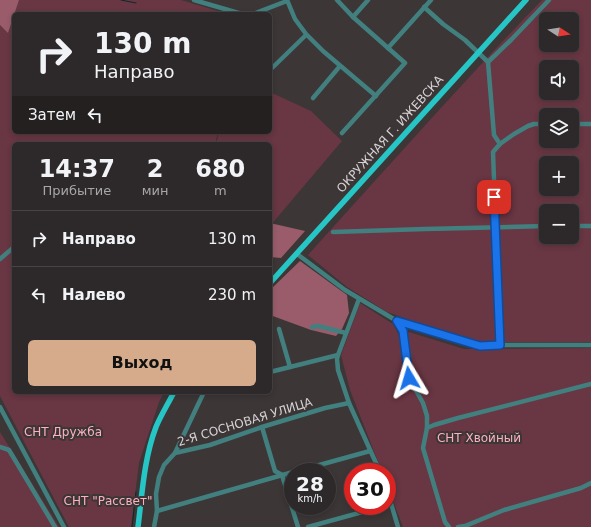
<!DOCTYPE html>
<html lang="ru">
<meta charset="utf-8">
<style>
body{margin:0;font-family:"DejaVu Sans",sans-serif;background:#393435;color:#f1f3f6;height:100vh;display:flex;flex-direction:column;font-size:15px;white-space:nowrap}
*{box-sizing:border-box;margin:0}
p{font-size:13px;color:#a7a6a8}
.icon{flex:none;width:22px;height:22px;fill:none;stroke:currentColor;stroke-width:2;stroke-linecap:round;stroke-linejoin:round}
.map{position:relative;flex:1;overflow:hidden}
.panel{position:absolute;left:12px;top:142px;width:260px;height:252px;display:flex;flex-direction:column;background:#2d2829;border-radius:6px;box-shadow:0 2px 6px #0003,0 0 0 1px #484446}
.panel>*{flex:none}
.guide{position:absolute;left:12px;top:12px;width:260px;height:122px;border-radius:6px;box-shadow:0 2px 6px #0003,0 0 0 1px #484446;background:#2d2829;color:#f1f3f6;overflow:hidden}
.needle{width:26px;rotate:102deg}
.buttons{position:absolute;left:539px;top:12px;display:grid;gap:8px}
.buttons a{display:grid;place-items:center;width:40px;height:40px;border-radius:6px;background:#2d2829;box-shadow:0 2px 6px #0003,0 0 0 1px #484446;font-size:20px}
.speed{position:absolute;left:284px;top:463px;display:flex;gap:8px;font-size:20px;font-weight:700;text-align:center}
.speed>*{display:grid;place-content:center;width:52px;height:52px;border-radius:50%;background:#2d2829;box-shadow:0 2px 6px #0003,0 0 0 1px #484446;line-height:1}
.speed small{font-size:10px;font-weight:400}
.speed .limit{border:6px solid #d22;background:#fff;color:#111}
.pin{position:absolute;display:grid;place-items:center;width:34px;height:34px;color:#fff;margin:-17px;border-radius:8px;box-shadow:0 2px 6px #0006}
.me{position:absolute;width:44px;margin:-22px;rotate:353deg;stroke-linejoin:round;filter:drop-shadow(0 0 3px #0008)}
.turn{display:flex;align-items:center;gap:14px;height:84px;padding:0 16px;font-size:18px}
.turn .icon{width:52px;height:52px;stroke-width:2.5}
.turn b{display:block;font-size:28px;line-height:34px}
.then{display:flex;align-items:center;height:38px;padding:0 16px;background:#0003;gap:8px;font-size:15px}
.eta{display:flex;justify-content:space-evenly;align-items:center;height:68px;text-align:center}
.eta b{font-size:24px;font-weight:800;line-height:28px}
.button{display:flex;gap:8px;margin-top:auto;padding:8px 16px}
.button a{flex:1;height:46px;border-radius:6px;background:#d6ab8b;color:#111;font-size:16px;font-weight:800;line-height:46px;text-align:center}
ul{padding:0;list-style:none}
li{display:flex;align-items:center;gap:12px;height:56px;padding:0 16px;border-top:1px solid #484446}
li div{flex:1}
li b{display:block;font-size:15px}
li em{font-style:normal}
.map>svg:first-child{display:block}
</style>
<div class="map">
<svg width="591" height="527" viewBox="0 0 591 527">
<rect width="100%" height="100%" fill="#3c3637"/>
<g fill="#693643" fill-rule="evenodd">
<path d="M 19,0 L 181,0 L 228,14 L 14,14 Z"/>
<path d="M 542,0 L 591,0 L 591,342 L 473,342 L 387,312 L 347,287 L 308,255 C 385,170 462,83 542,0 ZM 546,19 L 572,19 L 572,45 L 546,45 ZM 546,67 L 572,67 L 572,93 L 546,93 ZM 546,115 L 572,115 L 572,141 L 546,141 ZM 546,163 L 572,163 L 572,189 L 546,189 ZM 546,211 L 572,211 L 572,237 L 546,237 Z"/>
<path d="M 14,14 L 14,132 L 218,132 L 215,144 L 14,144 L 14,392 L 164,392 L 159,402 L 139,463 L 131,527 L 69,527 L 0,396 L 0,25 L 8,32 Z"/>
<path d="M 270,92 L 311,111 L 342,141 L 270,226 L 270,144 L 216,144 L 219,132 L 270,132 Z"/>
<path d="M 360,303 L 393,324 L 402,341 L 409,332 L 464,349 L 591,348 L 591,527 L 403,527 L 387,485 L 387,472 L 382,472 L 350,390 L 341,355 Z"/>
<path d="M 0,432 L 59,527 L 0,527 Z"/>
</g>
<g fill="#9a5c6a">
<path d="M 0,0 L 19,0 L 8,33 L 0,25 Z"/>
<path d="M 270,223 L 305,231 L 281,258 L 270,257 Z"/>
<path d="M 300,261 L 347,295 L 349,313 L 342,329 L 336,336 L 311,330 L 270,315 L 270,290 Z"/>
</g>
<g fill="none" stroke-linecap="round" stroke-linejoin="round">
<g stroke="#0d2929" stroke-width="1">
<path d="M 121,0 L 136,3"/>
<path d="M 132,527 L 136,492"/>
</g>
<g stroke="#41807f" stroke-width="4.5">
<path d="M 194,0 L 242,14"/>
<path d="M 287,0 L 295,19 L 306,34 L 323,51 L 376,96"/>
<path d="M 337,0 L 353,17 L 405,63 L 342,133"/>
<path d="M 424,7 L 443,24 L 465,40 L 488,62 L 494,135 L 500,144"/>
<path d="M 253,14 L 287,1"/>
<path d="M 353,17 L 368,0"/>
<path d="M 388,48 L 431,0"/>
<path d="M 488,62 L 511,40 L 549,0"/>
<path d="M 270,70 L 306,35"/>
<path d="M 313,98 L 340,66"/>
<path d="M 572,124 L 591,124"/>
<path d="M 572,226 L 591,226"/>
<path d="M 333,232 L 425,229 L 546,226"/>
<path d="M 297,254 L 345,290 L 397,321 L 403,331 L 409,378 L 423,403 L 427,416 L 427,428 L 423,448 L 445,522 L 449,527"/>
<path d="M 0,259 L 14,247"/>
<path d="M 359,299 L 338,355 L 337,359 L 338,370 L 349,403 L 380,472"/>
<path d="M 397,321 L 414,327 L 429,330 L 480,346 L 500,345 L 493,152 L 500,144 L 514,134 L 528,126 L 534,124 L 546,124"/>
<path d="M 312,327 L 318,326 L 346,333"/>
<path d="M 279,329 L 290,367"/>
<path d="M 500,345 L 591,345"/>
<path d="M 270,372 L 338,355"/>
<path d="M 0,407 L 64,527"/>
<path d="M 262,427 L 275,471 L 282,475 L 298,527"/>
<path d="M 427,428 L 434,425 L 458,418 L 591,384"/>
<path d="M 0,447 L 9,450 L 55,527"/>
<path d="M 175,453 L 204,392"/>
<path d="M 294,472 L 370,451"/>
<path d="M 387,490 L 398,527"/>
<path d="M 157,511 L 293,472"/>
<path d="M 154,527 L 157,511 L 156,494 L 159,477 L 164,465 L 175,453 L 210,445 L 262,427 L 325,408 L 349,403"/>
<path d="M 308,527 L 384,506"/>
<path d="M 458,527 L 465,526 L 504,510 L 581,488 L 591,483"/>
</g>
<g stroke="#27c6c6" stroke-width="5.5">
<path d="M 270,283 L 526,0"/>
<path d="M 138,527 C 142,495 144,458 156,427 C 161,415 168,404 174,392"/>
</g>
</g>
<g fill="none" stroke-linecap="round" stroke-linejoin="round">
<g stroke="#114b97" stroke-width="10">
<path id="route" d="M 409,378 L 403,331 L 397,321 L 414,326 L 480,346 L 500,345 L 494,197"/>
</g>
<use href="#route" stroke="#1a73e8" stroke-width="7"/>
</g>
<g text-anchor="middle" stroke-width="4" stroke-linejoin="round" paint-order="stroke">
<g font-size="12" fill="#d6d2d3" stroke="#3c3637">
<text transform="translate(390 134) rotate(-48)" y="4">ОКРУЖНАЯ Г. ИЖЕВСКА</text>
<text transform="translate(245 422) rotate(-17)" y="4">2-Я СОСНОВАЯ УЛИЦА</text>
</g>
<g font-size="12" fill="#fcb0c0" stroke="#3c3637">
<text x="63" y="436">СНТ Дружба</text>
<text x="479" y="442">СНТ Хвойный</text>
<text x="108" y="505">СНТ "Рассвет"</text>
</g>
</g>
</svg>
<div class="buttons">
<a><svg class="needle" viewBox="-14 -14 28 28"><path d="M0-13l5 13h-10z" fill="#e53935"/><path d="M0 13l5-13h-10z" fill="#a7a6a8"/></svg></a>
<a><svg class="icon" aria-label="sound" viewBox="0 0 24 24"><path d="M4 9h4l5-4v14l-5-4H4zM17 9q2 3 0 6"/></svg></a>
<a><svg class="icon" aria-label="layers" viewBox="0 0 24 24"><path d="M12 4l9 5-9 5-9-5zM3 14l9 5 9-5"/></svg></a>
<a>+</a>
<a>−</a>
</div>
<div class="speed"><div>28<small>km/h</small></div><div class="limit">30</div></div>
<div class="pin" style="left:494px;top:197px;background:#d93025"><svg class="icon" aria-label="arrive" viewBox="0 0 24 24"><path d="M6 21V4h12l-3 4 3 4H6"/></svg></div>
<svg class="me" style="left:409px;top:378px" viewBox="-20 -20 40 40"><path d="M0-17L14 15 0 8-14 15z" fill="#1a73e8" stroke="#fff" stroke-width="4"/></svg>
<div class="guide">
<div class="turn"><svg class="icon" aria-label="right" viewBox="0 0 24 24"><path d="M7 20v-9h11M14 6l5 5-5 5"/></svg><div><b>130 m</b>Направо</div></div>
<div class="then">Затем<svg class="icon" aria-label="left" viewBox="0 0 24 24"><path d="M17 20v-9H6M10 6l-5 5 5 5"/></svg></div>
</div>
<section class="panel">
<div class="eta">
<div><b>14:37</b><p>Прибытие</p></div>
<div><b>2</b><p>мин</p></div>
<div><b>680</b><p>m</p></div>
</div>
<ul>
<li><svg class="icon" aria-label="right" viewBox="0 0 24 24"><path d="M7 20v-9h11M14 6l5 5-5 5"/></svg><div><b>Направо</b></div><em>130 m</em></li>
<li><svg class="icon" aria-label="left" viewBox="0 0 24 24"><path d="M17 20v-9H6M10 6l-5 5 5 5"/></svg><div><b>Налево</b></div><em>230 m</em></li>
</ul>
<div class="button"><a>Выход</a></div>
</section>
</div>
